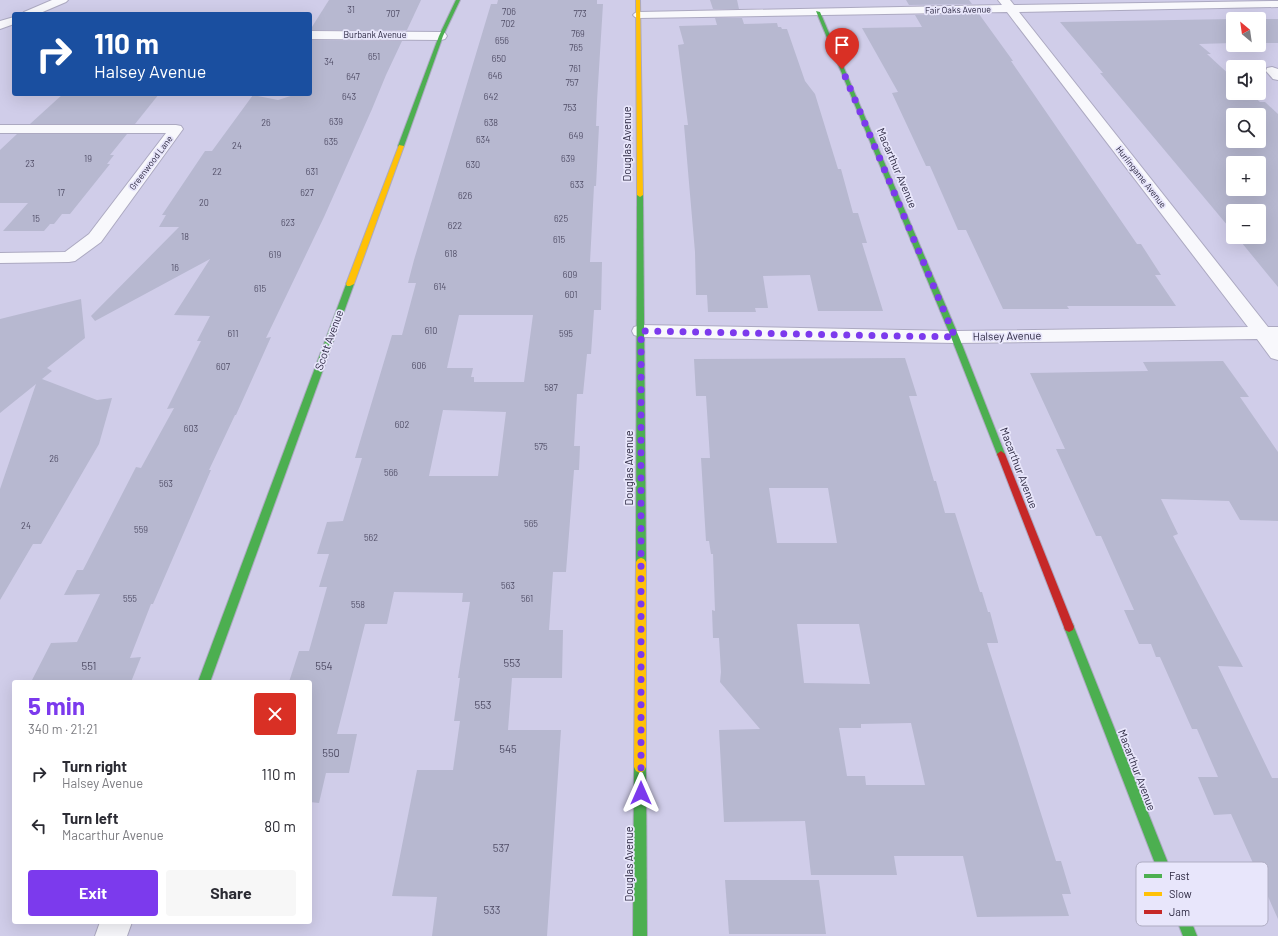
<!DOCTYPE html>
<meta charset="utf-8">
<style>
body{margin:0;font-family:Barlow,sans-serif;background:#f7f7f7;color:#2b2b33;height:100vh;display:flex;flex-direction:column;font-size:15px;white-space:nowrap}
*{box-sizing:border-box;margin:0}
p{font-size:13px;color:#7c7c81}
.icon{flex:none;width:22px;height:22px;fill:none;stroke:currentColor;stroke-width:2;stroke-linecap:round;stroke-linejoin:round}
.map{position:relative;flex:1;overflow:hidden}
.sheet{position:absolute;left:12px;top:680px;width:300px;height:244px;display:flex;flex-direction:column;background:#fff;border-radius:4px;box-shadow:0 4px 16px #0002}
.sheet>*{flex:none}
.hud{position:absolute;left:12px;top:12px;width:300px;height:84px;border-radius:4px;box-shadow:0 4px 16px #0002;background:#1a4fa0;color:#fff;overflow:hidden}
.needle{width:26px;rotate:331deg}
.tools{position:absolute;left:1226px;top:12px;display:grid;gap:8px}
.tools a{display:grid;place-items:center;width:40px;height:40px;border-radius:4px;background:#fff;box-shadow:0 4px 16px #0002;font-size:20px}
.pin{position:absolute;display:grid;place-items:center;width:34px;height:34px;color:#fff;margin:-41px -17px;border-radius:50% 50% 50% 0;rotate:-45deg;box-shadow:0 0 4px #0007}
.pin .icon{rotate:45deg}
.me{position:absolute;width:44px;margin:-22px;rotate:0deg;stroke-linejoin:round;filter:drop-shadow(0 0 3px #0008)}
.turn{display:flex;align-items:center;gap:14px;height:84px;padding:0 16px;font-size:18px}
.turn .icon{width:52px;height:52px;stroke-width:2.5}
.turn b{display:block;font-size:28px;line-height:34px}
.round{display:grid;place-items:center;flex:none;width:42px;height:42px;border-radius:4px;background:#f7f7f7}
.overview{display:flex;align-items:center;justify-content:space-between;height:68px;padding:0 16px}
h1{font-size:24px;font-weight:700;line-height:30px;color:#7c3aed}
.primary-button{display:flex;gap:8px;margin-top:auto;padding:8px 16px}
.primary-button a{flex:1;height:46px;border-radius:4px;background:#7c3aed;color:#fff;font-size:16px;font-weight:700;line-height:46px;text-align:center}
.primary-button a+a{background:#f7f7f7;color:#2b2b33}
ul{padding:0;list-style:none}
li{display:flex;align-items:center;gap:12px;height:52px;padding:0 16px}
li div{flex:1}
li b{display:block;font-size:15px}
li em{font-style:normal}
.map>svg:first-child{display:block}
</style>
<div class="map">
<svg width="1278" height="936" viewBox="0 0 1278 936">
<rect width="100%" height="100%" fill="#d0cde9"/>
<g fill="#b7b8d0" fill-rule="evenodd">
<path d="M 329,0 L 421,0 L 407,30 L 310,30 Z"/>
<path d="M 498,0 L 597,0 L 597,4 L 603,4 L 597,101 L 596,126 L 599,126 L 596,186 L 594,186 L 590,262 L 602,262 L 601,310 L 594,310 L 591,354 L 587,354 L 583,394 L 577,394 L 574,446 L 580,446 L 579,470 L 574,470 L 566,572 L 553,572 L 549,630 L 563,630 L 562,678 L 512,678 L 508,730 L 561,730 L 547,936 L 432,936 L 437,897 L 392,896 L 417,770 L 453,770 L 460,721 L 454,721 L 460,678 L 458,678 L 470,602 L 462,602 L 463,593 L 394,592 L 387,624 L 365,624 L 337,734 L 357,734 L 349,773 L 326,773 L 319,803 L 310,802 L 310,682 L 289,682 L 299,651 L 309,651 L 327,587 L 319,587 L 329,554 L 317,554 L 327,522 L 343,521 L 362,458 L 355,458 L 392,335 L 402,335 L 416,283 L 408,283 L 414,260 L 491,4 L 497,4 ZM 459,315 L 533,315 L 524,382 L 474,382 L 474,377 L 471,377 L 473,368 L 447,368 ZM 443,410 L 506,412 L 498,476 L 429,476 Z"/>
<path d="M 710,0 L 737,0 L 739,9 L 713,9 Z"/>
<path d="M 906,0 L 969,0 L 972,4 L 909,5 Z"/>
<path d="M 979,14 L 1013,61 L 1011,61 L 1137,244 L 1141,244 L 1161,275 L 1155,275 L 1176,306 L 1067,306 L 1069,309 L 1003,309 L 966,230 L 958,230 L 930,166 L 926,166 L 892,93 L 898,92 L 862,28 L 922,27 L 915,15 Z"/>
<path d="M 715,18 L 742,18 L 744,24 L 777,23 L 778,27 L 781,27 L 782,29 L 787,29 L 805,81 L 815,94 L 838,169 L 841,169 L 853,213 L 858,213 L 867,243 L 862,243 L 883,311 L 818,311 L 810,275 L 763,276 L 768,308 L 755,308 L 756,312 L 708,312 L 707,295 L 696,295 L 695,252 L 684,125 L 688,125 L 678,45 L 684,44 L 679,26 L 717,25 Z"/>
<path d="M 1233,19 L 1233,43 L 1199,44 L 1211,54 L 1207,54 L 1233,78 L 1233,93 L 1250,93 L 1260,102 L 1265,102 L 1278,114 L 1278,287 L 1237,237 L 1259,237 L 1259,211 L 1233,211 L 1233,232 L 1100,73 L 1103,73 L 1060,22 ZM 1233,115 L 1259,115 L 1259,141 L 1233,141 ZM 1233,163 L 1259,163 L 1259,189 L 1233,189 Z"/>
<path d="M 1248,19 L 1278,19 L 1278,43 L 1259,43 L 1259,19 Z"/>
<path d="M 310,40 L 402,41 L 386,75 L 372,109 L 324,217 L 266,338 L 271,337 L 236,415 L 235,415 L 209,470 L 211,470 L 153,604 L 151,604 L 130,658 L 141,657 L 131,682 L 31,682 L 51,643 L 77,642 L 100,594 L 64,595 L 77,570 L 83,570 L 136,467 L 141,468 L 174,408 L 167,409 L 201,341 L 197,341 L 210,316 L 174,315 L 210,259 L 95,321 L 91,316 L 179,227 L 159,227 L 166,215 L 162,215 L 205,151 L 212,151 L 253,95 L 278,100 L 297,94 L 310,94 Z"/>
<path d="M 63,94 L 159,94 L 135,124 L 30,124 Z"/>
<path d="M 17,134 L 127,134 L 110,155 L 114,155 L 107,164 L 110,164 L 70,214 L 62,214 L 54,224 L 50,224 L 44,231 L 3,231 L 28,203 L 0,203 L 0,150 Z"/>
<path d="M 81,299 L 85,338 L 47,368 L 52,371 L 42,379 L 97,400 L 112,398 L 99,444 L 41,544 L 33,544 L 0,600 L 0,489 L 36,384 L 0,413 L 0,319 Z"/>
<path d="M 905,358 L 917,396 L 909,396 L 934,481 L 936,481 L 945,513 L 955,513 L 980,592 L 982,592 L 988,612 L 990,612 L 998,642 L 998,643 L 987,643 L 1056,861 L 1061,861 L 1071,894 L 1062,894 L 1069,916 L 977,917 L 963,856 L 894,856 L 897,875 L 811,875 L 805,821 L 724,822 L 719,730 L 760,729 L 720,682 L 721,672 L 719,638 L 713,638 L 712,610 L 715,611 L 713,554 L 711,554 L 709,541 L 706,541 L 701,458 L 710,458 L 706,396 L 696,396 L 694,359 ZM 769,488 L 828,488 L 837,543 L 777,543 ZM 797,624 L 859,624 L 870,684 L 804,683 ZM 911,723 L 925,785 L 866,785 L 865,776 L 847,776 L 839,728 L 861,728 L 861,724 Z"/>
<path d="M 1223,361 L 1249,397 L 1240,397 L 1278,452 L 1278,521 L 1240,520 L 1229,501 L 1161,499 L 1178,534 L 1173,536 L 1243,667 L 1218,666 L 1272,778 L 1278,778 L 1278,919 L 1231,814 L 1214,815 L 1198,777 L 1218,777 L 1197,729 L 1192,729 L 1160,657 L 1156,657 L 1151,644 L 1139,644 L 1124,610 L 1134,610 L 1101,536 L 1096,536 L 1056,449 L 1065,449 L 1030,373 L 1148,371 L 1143,362 Z"/>
<path d="M 725,880 L 819,880 L 826,934 L 729,934 Z"/>
</g>
<g fill="none" stroke-linecap="round" stroke-linejoin="round">
<g stroke="#aca9c1" stroke-width="2">
<g id="street">
<path d="M 52,0 L 68,0 L 66,2 L 38,14 L 22,14 L 24,12 Z"/>
<path d="M 998,0 L 1010,0 L 1014,5 L 1278,1 L 1278,7 L 1019,12 L 1268,327 L 1278,327 L 1278,360 L 1271,358 L 1257,339 L 955,343 L 641,337 L 634,335 L 632,331 L 634,327 L 641,325 L 955,331 L 1248,327 L 1007,12 L 639,18 L 635,17 L 633,15 L 635,13 L 639,12 L 1002,5 Z"/>
<path d="M 14,17 L 14,24 L 0,29 L 0,21 Z"/>
<path d="M 310,31 L 441,32 L 445,33 L 447,36 L 445,39 L 441,40 L 310,39 Z"/>
<path d="M 1272,67 L 1278,69 L 1278,80 L 1273,79 L 1266,71 L 1267,68 Z"/>
<path d="M 0,125 L 176,125 L 181,126 L 183,129 L 101,242 L 75,261 L 69,262 L 0,263 L 0,253 L 65,252 L 89,234 L 166,133 L 0,133 Z"/>
<path d="M 100,922 L 132,922 L 127,936 L 95,936 Z"/>
</g>
</g>
<g stroke="#aca9c1" stroke-width="2">
<g id="fast">
<path d="M 456,0 L 460,0 L 443,36 L 404,146 L 399,147 L 398,146 L 439,36 Z"/>
<path d="M 816,11 L 820,12 L 959,337 L 1005,454 L 1004,456 L 998,456 L 997,454 L 951,337 Z"/>
<path d="M 640,193 L 643,195 L 646,562 L 644,565 L 641,566 L 638,565 L 636,562 L 637,195 Z"/>
<path d="M 347,282 L 350,282 L 354,284 L 210,682 L 198,682 Z"/>
<path d="M 1069,622 L 1073,624 L 1074,627 L 1197,936 L 1183,936 L 1064,627 L 1065,624 Z"/>
<path d="M 640,761 L 644,763 L 646,767 L 647,936 L 633,936 L 634,767 L 636,763 Z"/>
</g>
</g>
<g stroke="#aca9c1" stroke-width="2">
<g id="slow">
<path d="M 636,0 L 640,0 L 643,195 L 640,197 L 637,195 Z"/>
<path d="M 399,145 L 404,146 L 354,284 L 350,286 L 347,286 L 346,284 Z"/>
<path d="M 641,558 L 644,559 L 646,562 L 646,767 L 644,771 L 640,773 L 636,771 L 634,767 L 636,562 L 638,559 Z"/>
</g>
</g>
<g stroke="#aca9c1" stroke-width="2">
<path id="jam" d="M 1001,451 L 1005,454 L 1074,627 L 1073,630 L 1069,632 L 1065,630 L 1064,627 L 997,454 Z"/>
</g>
<use href="#street" fill="#f8f8fc" fill-rule="evenodd"/>
<use href="#fast" fill="#4caf50" fill-rule="evenodd"/>
<use href="#slow" fill="#ffc107" fill-rule="evenodd"/>
<use href="#jam" fill="#c62828" fill-rule="evenodd"/>
</g>
<g fill="none" stroke-linecap="round" stroke-linejoin="round">
<path stroke="#7c3aed" stroke-width="7" stroke-dasharray="0 12.6" d="M 641,793 L 641,331 L 955,337 L 842,69"/>
</g>
<g text-anchor="middle" stroke-width="3.5" stroke-linejoin="round" paint-order="stroke">
<g font-size="9" fill="#514e67">
<text x="351" y="13">31</text>
<text x="509" y="15">706</text>
<text x="393" y="17">707</text>
<text x="580" y="17">773</text>
<text x="508" y="27">702</text>
<text x="578" y="37">769</text>
<text x="502" y="44">656</text>
<text x="576" y="51">765</text>
<text x="374" y="60">651</text>
<text x="499" y="62">650</text>
<text x="329" y="65">34</text>
<text x="575" y="72">761</text>
<text x="495" y="79">646</text>
<text x="353" y="80">647</text>
<text x="572" y="86">757</text>
<text x="349" y="100">643</text>
<text x="491" y="100">642</text>
<text x="570" y="111">753</text>
<text x="336" y="125">639</text>
<text x="266" y="126">26</text>
<text x="491" y="126">638</text>
<text x="576" y="139">649</text>
<text x="483" y="143">634</text>
<text x="331" y="145">635</text>
<text x="237" y="149">24</text>
<text x="88" y="162">19</text>
<text x="568" y="162">639</text>
<text x="30" y="167">23</text>
<text x="473" y="168">630</text>
<text x="217" y="175">22</text>
<text x="312" y="175">631</text>
<text x="577" y="188">633</text>
<text x="61" y="196">17</text>
<text x="307" y="196">627</text>
<text x="465" y="199">626</text>
<text x="204" y="206">20</text>
<text x="36" y="222">15</text>
<text x="561" y="222">625</text>
<text x="288" y="226">623</text>
<text x="455" y="229">622</text>
<text x="185" y="240">18</text>
<text x="559" y="243">615</text>
<text x="451" y="257">618</text>
<text x="275" y="258">619</text>
<text x="175" y="271">16</text>
<text x="570" y="278">609</text>
<text x="440" y="290">614</text>
<text x="260" y="292">615</text>
<text x="571" y="298">601</text>
<text x="431" y="334">610</text>
<text x="233" y="337">611</text>
<text x="566" y="337">595</text>
<text x="419" y="369">606</text>
<text x="223" y="370">607</text>
<text x="551" y="391">587</text>
<text x="402" y="428">602</text>
<text x="191" y="432">603</text>
<text x="541" y="450">575</text>
<text x="54" y="462">26</text>
<text x="391" y="476">566</text>
<text x="166" y="487">563</text>
<text x="531" y="527">565</text>
<text x="26" y="529">24</text>
<text x="141" y="533">559</text>
<text x="371" y="541">562</text>
<text x="508" y="589">563</text>
<text x="130" y="602">555</text>
<text x="527" y="602">561</text>
<text x="358" y="608">558</text>
</g>
<g font-size="9" fill="#2b2740" stroke="#e8e6fb">
<text transform="translate(958 10) rotate(-1)" y="3">Fair Oaks Avenue</text>
<text x="375" y="38">Burbank Avenue</text>
<text transform="translate(151 163) rotate(-53)" y="3">Greenwood Lane</text>
<text transform="translate(1141 177) rotate(52)" y="3">Hurlingame Avenue</text>
</g>
<g font-size="11" fill="#2b2740" stroke="#e8e6fb">
<text transform="translate(627 144) rotate(-90)" y="4">Douglas Avenue</text>
<text transform="translate(897 168) rotate(67)" y="4">Macarthur Avenue</text>
<text transform="translate(1007 336) rotate(-1)" y="4">Halsey Avenue</text>
<text transform="translate(329 340) rotate(-70)" y="4">Scott Avenue</text>
<text transform="translate(629 468) rotate(-90)" y="4">Douglas Avenue</text>
<text transform="translate(1019 468) rotate(69)" y="4">Macarthur Avenue</text>
<text transform="translate(1137 770) rotate(69)" y="4">Macarthur Avenue</text>
<text transform="translate(629 864) rotate(-90)" y="4">Douglas Avenue</text>
</g>
<g font-size="11" fill="#514e67">
<text x="512" y="667">553</text>
<text x="89" y="670">551</text>
<text x="324" y="670">554</text>
<text x="483" y="709">553</text>
<text x="508" y="753">545</text>
<text x="331" y="757">550</text>
<text x="501" y="852">537</text>
<text x="492" y="914">533</text>
</g>
</g>
<rect x="1136" y="862" width="132" height="64" rx="6" fill="#e8e6fb" stroke="#afadc3" stroke-width="1"/>
<rect x="1144" y="874" width="18" height="4" fill="#4caf50"/>
<rect x="1144" y="892" width="18" height="4" fill="#ffc107"/>
<rect x="1144" y="910" width="18" height="4" fill="#c62828"/>
<g font-size="11" fill="#2b2740">
<text x="1169" y="880">Fast</text>
<text x="1169" y="898">Slow</text>
<text x="1169" y="916">Jam</text>
</g>
</svg>
<div class="tools">
<a><svg class="needle" viewBox="-14 -14 28 28"><path d="M0-13l5 13h-10z" fill="#e53935"/><path d="M0 13l5-13h-10z" fill="#7c7c81"/></svg></a>
<a><svg class="icon" aria-label="sound" viewBox="0 0 24 24"><path d="M4 9h4l5-4v14l-5-4H4zM17 9q2 3 0 6"/></svg></a>
<a><svg class="icon" aria-label="search" viewBox="0 0 24 24"><circle cx="10" cy="10" r="6"/><path d="M15 15l6 6"/></svg></a>
<a>+</a>
<a>−</a>
</div>
<div class="pin" style="left:842px;top:69px;background:#d93025"><svg class="icon" aria-label="arrive" viewBox="0 0 24 24"><path d="M6 21V4h12l-3 4 3 4H6"/></svg></div>
<svg class="me" style="left:641px;top:793px" viewBox="-20 -20 40 40"><path d="M0-17L14 15 0 8-14 15z" fill="#7c3aed" stroke="#fff" stroke-width="4"/></svg>
<div class="hud">
<div class="turn"><svg class="icon" aria-label="right" viewBox="0 0 24 24"><path d="M7 20v-9h11M14 6l5 5-5 5"/></svg><div><b>110 m</b>Halsey Avenue</div></div>
</div>
<section class="sheet">
<div class="overview"><div><h1>5 min</h1><p>340 m · 21:21</p></div><a class="round" style="background:#d93025;color:#fff"><svg class="icon" aria-label="close" viewBox="0 0 24 24"><path d="M6 6l12 12M18 6L6 18"/></svg></a></div>
<ul>
<li><svg class="icon" aria-label="right" viewBox="0 0 24 24"><path d="M7 20v-9h11M14 6l5 5-5 5"/></svg><div><b>Turn right</b><p>Halsey Avenue</p></div><em>110 m</em></li>
<li><svg class="icon" aria-label="left" viewBox="0 0 24 24"><path d="M17 20v-9H6M10 6l-5 5 5 5"/></svg><div><b>Turn left</b><p>Macarthur Avenue</p></div><em>80 m</em></li>
</ul>
<div class="primary-button"><a>Exit</a><a>Share</a></div>
</section>
</div>
